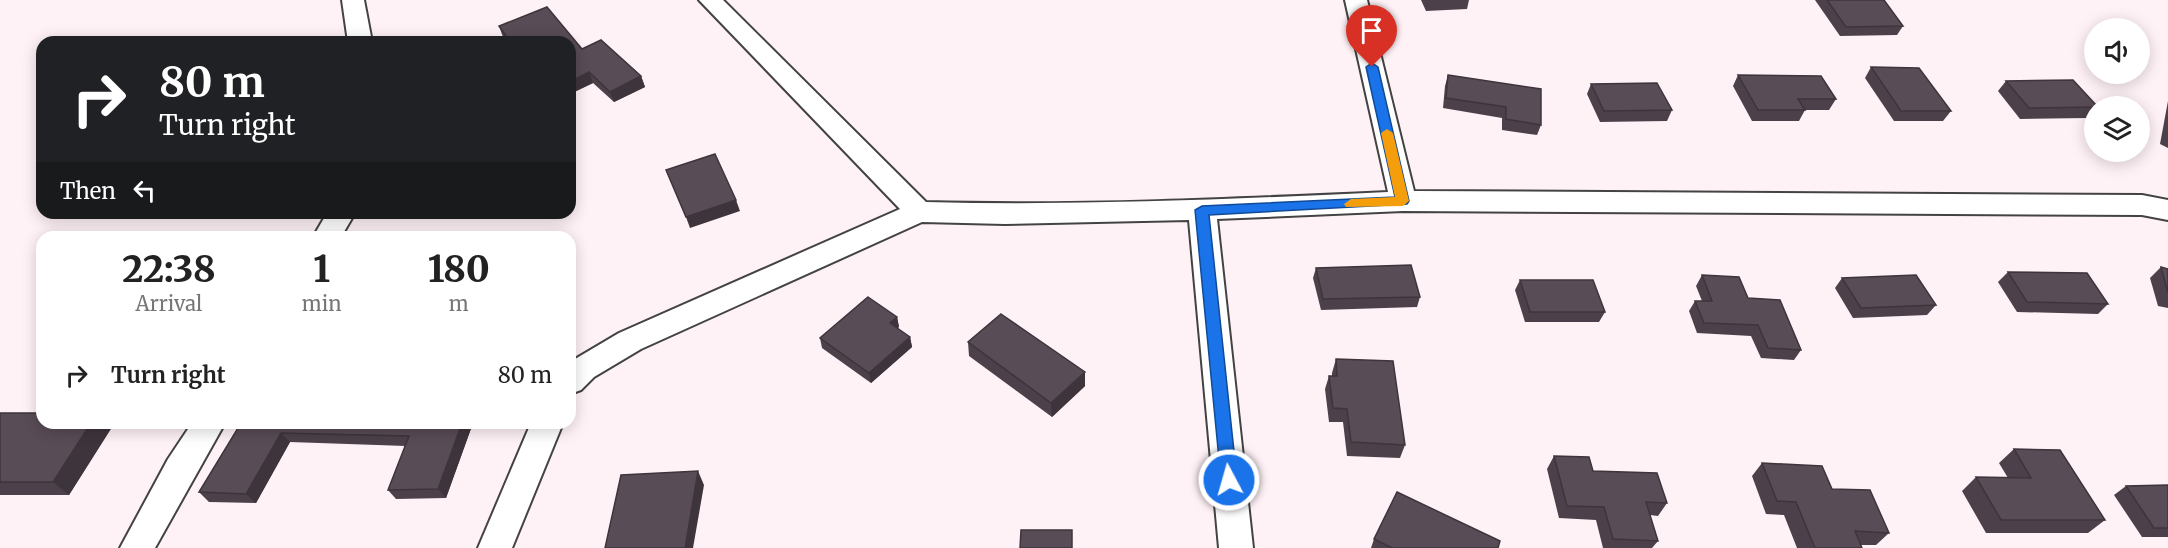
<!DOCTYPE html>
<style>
body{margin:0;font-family:Merriweather,serif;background:#f6f6f6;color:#222;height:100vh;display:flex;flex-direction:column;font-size:22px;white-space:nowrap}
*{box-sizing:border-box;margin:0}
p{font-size:20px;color:#767676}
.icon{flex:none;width:33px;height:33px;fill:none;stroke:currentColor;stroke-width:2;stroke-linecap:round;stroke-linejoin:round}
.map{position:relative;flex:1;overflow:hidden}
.details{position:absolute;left:36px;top:231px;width:540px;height:198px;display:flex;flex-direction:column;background:#fff;border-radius:18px;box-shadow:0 3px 15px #0003}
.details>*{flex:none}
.guide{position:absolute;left:36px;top:36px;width:540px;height:183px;border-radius:18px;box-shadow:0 3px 15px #0003;background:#202124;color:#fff;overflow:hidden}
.tools{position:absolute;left:2084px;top:18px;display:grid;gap:12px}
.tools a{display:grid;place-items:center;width:66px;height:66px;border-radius:50%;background:#fff;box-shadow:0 3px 15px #0003;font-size:30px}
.pin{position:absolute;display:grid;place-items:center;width:51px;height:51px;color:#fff;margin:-62px -26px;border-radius:50% 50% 50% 0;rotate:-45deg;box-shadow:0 0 6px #0007}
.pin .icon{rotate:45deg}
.me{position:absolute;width:66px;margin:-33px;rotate:354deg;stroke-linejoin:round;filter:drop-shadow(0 0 4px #0008)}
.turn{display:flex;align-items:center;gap:21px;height:126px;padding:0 24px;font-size:27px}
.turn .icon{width:78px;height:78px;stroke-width:2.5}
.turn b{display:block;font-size:42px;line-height:51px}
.then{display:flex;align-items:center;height:57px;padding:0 24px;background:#0003;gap:12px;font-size:22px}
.eta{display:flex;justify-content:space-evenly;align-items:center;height:102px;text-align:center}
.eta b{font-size:36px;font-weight:800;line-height:42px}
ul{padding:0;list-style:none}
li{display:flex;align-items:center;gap:18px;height:84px;padding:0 24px}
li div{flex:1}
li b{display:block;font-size:22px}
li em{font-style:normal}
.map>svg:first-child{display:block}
</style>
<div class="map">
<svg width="2168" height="548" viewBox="0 0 2168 548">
<rect width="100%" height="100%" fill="#fff2f7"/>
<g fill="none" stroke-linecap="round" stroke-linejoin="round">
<g stroke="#434343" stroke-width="4">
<g id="minor">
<path d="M 342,0 L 364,0 L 372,42 L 348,42 Z"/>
<path d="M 699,0 L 723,0 L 926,202 C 1080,206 1234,199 1388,192 L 1345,0 L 1367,0 L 1414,191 L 2142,195 L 2168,200 L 2168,220 L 2142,215 L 1403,211 L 1217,219 L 1253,548 L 1219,548 L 1189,220 L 1005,224 L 922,222 L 641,349 L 594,377 L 581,390 L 570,394 L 570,362 L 619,333 L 900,209 Z"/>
<path d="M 327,213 L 355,213 L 341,237 L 313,237 Z"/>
<path d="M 192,423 L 225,423 L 155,548 L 120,548 L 168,459 Z"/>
<path d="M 531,423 L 563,423 L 512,548 L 478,548 Z"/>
</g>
</g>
<use href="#minor" fill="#fff" fill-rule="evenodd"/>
</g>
<g fill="#4c414a">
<path d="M 1421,0 L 1469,0 L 1467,9 L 1426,11 Z"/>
<path d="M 1815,0 L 1884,0 L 1903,26 L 1897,35 L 1840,36 Z"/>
<path d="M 547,7 L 582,49 L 601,40 L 641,76 L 645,87 L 614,102 L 593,83 L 570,94 L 570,42 L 501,42 L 499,39 L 503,37 L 499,26 Z"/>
<path d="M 1871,67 L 1951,111 L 1943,121 L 1894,121 L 1865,78 Z"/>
<path d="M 1448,75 L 1541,125 L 1537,135 L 1502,130 L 1502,118 L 1443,108 L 1445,86 Z"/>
<path d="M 1738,75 L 1836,99 L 1829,110 L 1805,110 L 1799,121 L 1752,121 L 1733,86 Z"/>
<path d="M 2006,81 L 2094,106 L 2094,111 L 2088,118 L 2020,119 L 1998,91 Z"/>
<path d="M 1591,84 L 1672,110 L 1667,121 L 1600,122 L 1587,94 Z"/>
<path d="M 2168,101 L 2168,148 L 2160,144 Z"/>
<path d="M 2161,267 L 2168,269 L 2168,308 L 2158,306 L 2150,278 Z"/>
<path d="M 1316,268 L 1420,297 L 1417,307 L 1321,310 L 1313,278 Z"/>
<path d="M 2008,272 L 2108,304 L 2098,314 L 2017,312 L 1998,282 Z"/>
<path d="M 1702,275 L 1748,298 L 1801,350 L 1794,360 L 1761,358 L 1751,336 L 1697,333 L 1689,311 L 1695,301 L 1702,301 L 1696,286 Z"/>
<path d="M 1842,278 L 1936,305 L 1927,315 L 1853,318 L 1835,288 Z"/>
<path d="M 1520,280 L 1605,312 L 1599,322 L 1525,322 L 1515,290 Z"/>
<path d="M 897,317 L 899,327 L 897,328 L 910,337 L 912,347 L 871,383 L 822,348 L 820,338 Z"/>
<path d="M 968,342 L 1085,386 L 1052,417 L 969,356 Z"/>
<path d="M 1336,359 L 1405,445 L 1400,458 L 1347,456 L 1343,422 L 1329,422 L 1325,389 L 1329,376 L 1332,376 L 1332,373 Z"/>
<path d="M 0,413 L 42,423 L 108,423 L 112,427 L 69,495 L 0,495 Z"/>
<path d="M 241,423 L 473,423 L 446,498 L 396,499 L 388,490 L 406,446 L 290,442 L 256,503 L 209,502 L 199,492 Z"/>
<path d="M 2014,449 L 2105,520 L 2088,533 L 1986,533 L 1962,491 L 1976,477 L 2008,478 L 1999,463 Z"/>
<path d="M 1554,456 L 1593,471 L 1667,503 L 1658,516 L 1650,515 L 1658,541 L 1652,548 L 1603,548 L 1596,520 L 1559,518 L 1547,469 Z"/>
<path d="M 1762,463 L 1832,489 L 1889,533 L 1876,545 L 1860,545 L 1862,548 L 1797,548 L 1784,515 L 1766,514 L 1752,476 Z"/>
<path d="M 2168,485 L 2168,537 L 2142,537 L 2114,495 L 2126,486 Z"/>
<path d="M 1374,539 L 1498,548 L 1371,548 Z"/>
</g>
<g fill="#3e353c">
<path d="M 589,72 L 593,83 L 570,94 L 570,82 Z"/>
<path d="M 641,76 L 645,87 L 614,102 L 610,92 Z"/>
<path d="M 736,200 L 740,211 L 690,228 L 686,217 Z"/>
<path d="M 897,317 L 899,327 L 892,333 L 890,323 Z"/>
<path d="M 910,337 L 912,347 L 871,383 L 869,373 Z"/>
<path d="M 1085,372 L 1085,386 L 1052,417 L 1051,403 Z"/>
<path d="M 91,423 L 108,423 L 112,427 L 69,495 L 53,482 Z"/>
<path d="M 462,423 L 473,423 L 446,498 L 438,489 Z"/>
<path d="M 281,433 L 290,442 L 256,503 L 246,494 Z"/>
<path d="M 698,471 L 704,485 L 693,548 L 685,548 Z"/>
</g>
<g fill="#584c56" stroke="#3e353c" stroke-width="1.5">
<path d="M 1827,0 L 1884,0 L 1903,26 L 1846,27 Z"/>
<path d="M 547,7 L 582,49 L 601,40 L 641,76 L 610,92 L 589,72 L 570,82 L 570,42 L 502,42 L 499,39 L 506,36 L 499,26 Z"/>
<path d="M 1871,67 L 1919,68 L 1951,111 L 1901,111 Z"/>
<path d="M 1448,75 L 1541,89 L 1541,125 L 1506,119 L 1506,107 L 1446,98 Z"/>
<path d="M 1738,75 L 1821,76 L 1836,99 L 1798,99 L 1805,110 L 1758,110 Z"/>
<path d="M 2073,80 L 2097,106 L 2094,106 L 2094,107 L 2029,108 L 2006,81 Z"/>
<path d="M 1657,83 L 1672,110 L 1604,111 L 1591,84 Z"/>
<path d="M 715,154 L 736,200 L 686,217 L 666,170 Z"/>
<path d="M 1411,265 L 1420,297 L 1323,299 L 1316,268 Z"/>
<path d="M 2161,267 L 2168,269 L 2168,293 Z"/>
<path d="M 2008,272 L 2087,273 L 2108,304 L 2027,302 Z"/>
<path d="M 1702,275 L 1739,277 L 1748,298 L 1780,300 L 1801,350 L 1768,348 L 1758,325 L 1704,323 L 1695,301 L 1712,301 Z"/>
<path d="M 1916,275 L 1936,305 L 1861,308 L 1842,278 Z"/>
<path d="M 1520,280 L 1593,280 L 1605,312 L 1530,312 Z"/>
<path d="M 868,297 L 897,317 L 890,323 L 910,337 L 869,373 L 820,338 Z"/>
<path d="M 1001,314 L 1085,372 L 1051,403 L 968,342 Z"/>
<path d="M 1336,359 L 1393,361 L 1405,445 L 1351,442 L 1347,409 L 1333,408 L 1329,376 L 1337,376 Z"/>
<path d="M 0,413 L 42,413 L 42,423 L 91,423 L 53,482 L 0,482 Z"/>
<path d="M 241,423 L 462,423 L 438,489 L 388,490 L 409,436 L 281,433 L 246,494 L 199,492 Z"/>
<path d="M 2014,449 L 2060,450 L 2105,520 L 2001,520 L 1976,477 L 2031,478 Z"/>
<path d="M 1554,456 L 1589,457 L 1593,471 L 1657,473 L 1667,503 L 1646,502 L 1658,541 L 1613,539 L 1604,507 L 1567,506 Z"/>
<path d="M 1762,463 L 1822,466 L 1832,489 L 1870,490 L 1889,533 L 1855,531 L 1862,548 L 1815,548 L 1796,502 L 1777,501 Z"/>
<path d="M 698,471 L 685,548 L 605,548 L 621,475 Z"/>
<path d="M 2168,485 L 2168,528 L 2154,528 L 2126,486 Z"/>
<path d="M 1397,492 L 1500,541 L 1498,548 L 1392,548 L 1374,539 Z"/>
<path d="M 1021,530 L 1072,530 L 1072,548 L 1020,548 Z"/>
</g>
<path fill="#1a73e8" stroke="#114b97" stroke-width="1.5" d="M 1372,63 L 1378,67 L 1409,201 L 1407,204 L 1209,215 L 1237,480 L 1235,485 L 1229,487 L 1224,485 L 1221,480 L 1195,210 L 1202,206 L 1395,197 L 1366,67 Z"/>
<path fill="#f59e0b" d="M 1387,129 L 1393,133 L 1409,201 L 1403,206 L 1346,207 L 1344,204 L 1351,199 L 1395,197 L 1381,133 Z"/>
</svg>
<div class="tools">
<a><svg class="icon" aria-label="sound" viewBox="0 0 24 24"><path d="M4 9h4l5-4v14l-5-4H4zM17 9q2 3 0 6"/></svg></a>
<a><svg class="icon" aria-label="layers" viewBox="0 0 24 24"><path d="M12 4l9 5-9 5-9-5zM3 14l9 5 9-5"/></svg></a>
</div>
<div class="pin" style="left:1372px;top:67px;background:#d93025"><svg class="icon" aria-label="arrive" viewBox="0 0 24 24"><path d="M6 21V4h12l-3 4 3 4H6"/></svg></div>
<svg class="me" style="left:1229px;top:480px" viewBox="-20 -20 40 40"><circle r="17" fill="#1a73e8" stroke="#fff" stroke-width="3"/><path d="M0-11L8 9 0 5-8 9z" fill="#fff"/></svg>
<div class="guide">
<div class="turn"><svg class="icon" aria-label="right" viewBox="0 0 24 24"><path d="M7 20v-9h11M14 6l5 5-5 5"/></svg><div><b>80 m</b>Turn right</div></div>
<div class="then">Then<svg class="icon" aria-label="left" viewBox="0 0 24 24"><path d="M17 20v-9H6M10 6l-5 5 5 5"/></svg></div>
</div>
<section class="details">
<div class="eta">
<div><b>22:38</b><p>Arrival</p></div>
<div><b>1</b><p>min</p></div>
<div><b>180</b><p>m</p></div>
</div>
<ul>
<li><svg class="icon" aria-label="right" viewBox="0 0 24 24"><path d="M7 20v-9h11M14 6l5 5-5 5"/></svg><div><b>Turn right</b></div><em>80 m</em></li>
</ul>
</section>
</div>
